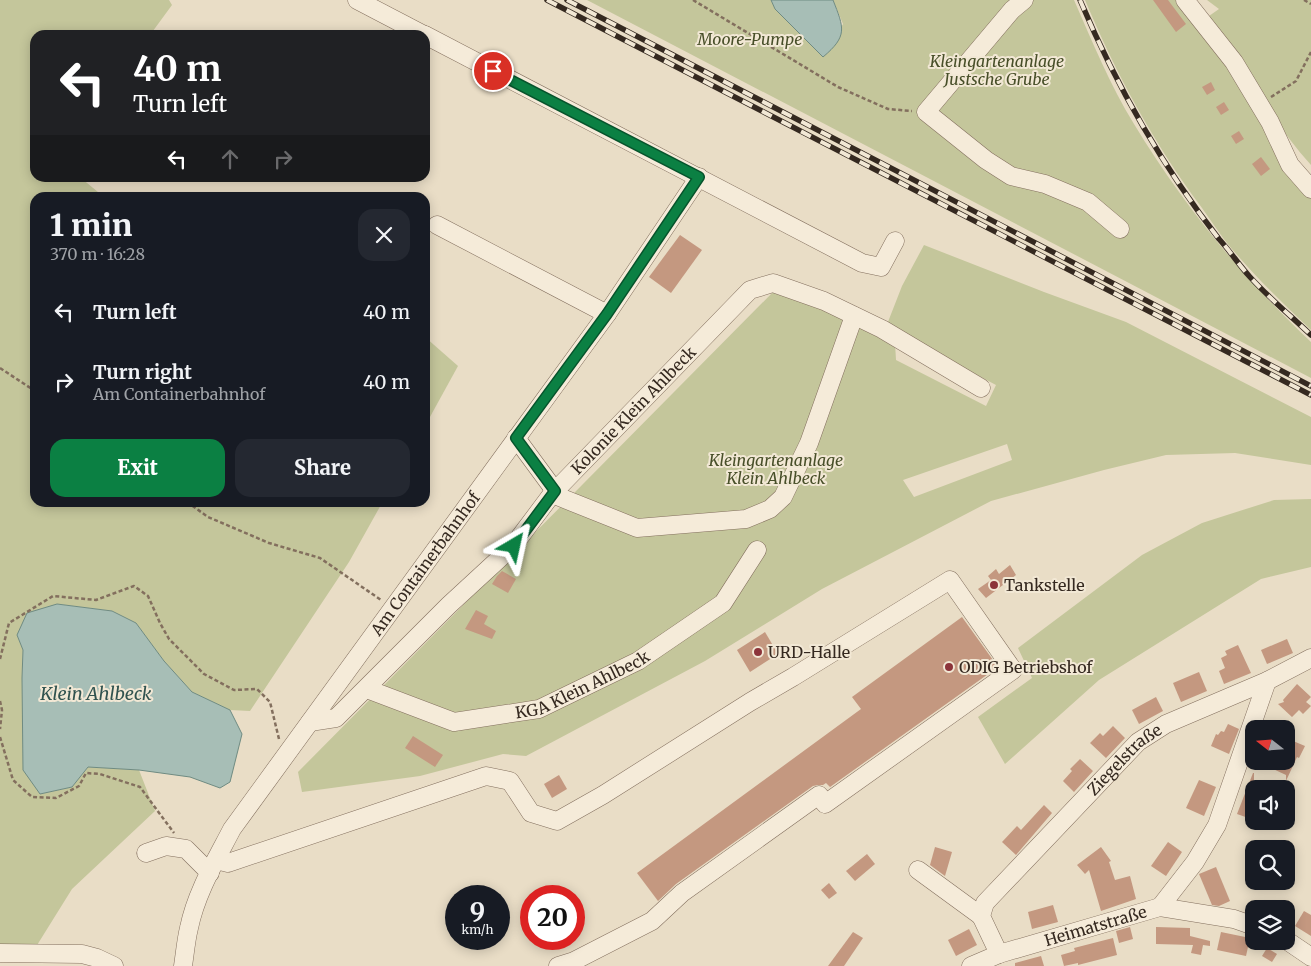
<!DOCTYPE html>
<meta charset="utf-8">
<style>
body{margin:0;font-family:Merriweather,serif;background:#242831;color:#f1f3f6;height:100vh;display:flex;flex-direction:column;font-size:19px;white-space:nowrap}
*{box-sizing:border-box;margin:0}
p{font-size:16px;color:#9ea1a6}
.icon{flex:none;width:28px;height:28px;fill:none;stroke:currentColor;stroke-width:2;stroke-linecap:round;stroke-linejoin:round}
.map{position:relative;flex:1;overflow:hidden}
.details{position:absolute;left:30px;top:192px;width:400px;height:315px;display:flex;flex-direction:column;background:#171b24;border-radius:15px;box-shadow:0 2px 12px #0003}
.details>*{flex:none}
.guide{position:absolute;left:30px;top:30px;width:400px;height:152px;border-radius:15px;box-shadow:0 2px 12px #0003;background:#202124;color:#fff;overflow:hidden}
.needle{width:32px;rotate:287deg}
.tools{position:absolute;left:1245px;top:720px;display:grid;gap:10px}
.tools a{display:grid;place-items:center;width:50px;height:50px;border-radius:10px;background:#171b24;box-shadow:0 2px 12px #0003;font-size:25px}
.speed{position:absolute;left:445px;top:885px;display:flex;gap:10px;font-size:25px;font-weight:700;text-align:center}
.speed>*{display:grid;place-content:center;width:65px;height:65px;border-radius:50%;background:#171b24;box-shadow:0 2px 12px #0003;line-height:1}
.speed small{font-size:12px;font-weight:400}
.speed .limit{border:8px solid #d22;background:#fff;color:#111}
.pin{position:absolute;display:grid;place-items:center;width:42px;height:42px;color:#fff;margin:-21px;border:2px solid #fff;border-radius:50%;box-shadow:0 1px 5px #0007}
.me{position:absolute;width:55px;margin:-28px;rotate:36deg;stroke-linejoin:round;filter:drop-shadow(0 0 4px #0008)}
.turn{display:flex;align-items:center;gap:18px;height:105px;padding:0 20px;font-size:22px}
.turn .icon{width:65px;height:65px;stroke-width:2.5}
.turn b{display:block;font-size:35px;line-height:42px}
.lanes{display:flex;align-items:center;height:48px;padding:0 20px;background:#0003;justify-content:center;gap:25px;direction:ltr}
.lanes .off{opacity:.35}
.round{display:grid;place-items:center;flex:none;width:52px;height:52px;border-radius:15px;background:#242831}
.headline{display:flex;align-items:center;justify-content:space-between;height:85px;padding:0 20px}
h1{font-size:30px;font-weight:800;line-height:38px}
.primary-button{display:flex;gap:10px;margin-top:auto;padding:10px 20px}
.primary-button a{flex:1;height:58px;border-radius:15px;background:#0b8043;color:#fff;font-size:20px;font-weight:800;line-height:58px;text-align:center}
.primary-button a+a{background:#242831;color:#f1f3f6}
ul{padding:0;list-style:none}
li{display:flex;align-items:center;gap:15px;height:70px;padding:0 20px}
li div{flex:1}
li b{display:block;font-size:19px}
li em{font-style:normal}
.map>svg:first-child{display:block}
</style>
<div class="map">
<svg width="1311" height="966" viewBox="0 0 1311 966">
<rect width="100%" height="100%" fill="#e9ddc6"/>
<g fill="#c4c69b" fill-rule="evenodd">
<path d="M 0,0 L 169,0 L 172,5 L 150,35 L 35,35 L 35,178 L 81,178 L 104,197 L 35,198 L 35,502 L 382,503 L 349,562 L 250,711 L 230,710 L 192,692 L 164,661 L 136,623 L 112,611 L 57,604 L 17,635 L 23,650 L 22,678 L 24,770 L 40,794 L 72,787 L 88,767 L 139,770 L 155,811 L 72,889 L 34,950 L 0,947 Z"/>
<path d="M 587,0 L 771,0 L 775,9 L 823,57 L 843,24 L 833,0 L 1074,0 C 1092,41 1110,85 1134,124 C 1183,205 1242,277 1311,342 L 1311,378 Z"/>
<path d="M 1085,0 L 1178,0 L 1230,65 L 1311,195 L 1311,330 C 1283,304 1256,277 1231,248 C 1221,236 1212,222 1202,208 C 1154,144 1116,74 1085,0 Z"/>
<path d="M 1207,0 L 1311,0 L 1311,165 C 1271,120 1241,67 1209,16 L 1219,9 Z"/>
<path d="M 924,245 L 1044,292 L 1126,322 L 1311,417 L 1311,465 L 1235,453 L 1166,455 L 1104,470 L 991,501 L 822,589 L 705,661 L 526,756 L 503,754 L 420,776 L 302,792 L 298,772 L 775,290 L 880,334 L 895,343 L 896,360 L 986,406 L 996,385 L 886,327 L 902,286 ZM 1007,444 L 1012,460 L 914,497 L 903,480 Z"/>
<path d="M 425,337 L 458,366 L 425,426 Z"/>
<path d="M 1311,499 L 1311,567 L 1261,579 L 1099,680 L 1005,764 L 978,717 L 1032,678 L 1018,648 L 1142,555 L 1202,523 L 1274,500 Z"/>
</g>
<g fill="#a7beb6" stroke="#6f8b82">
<path d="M 771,0 L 833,0 C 844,28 848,36 823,57 L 775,9 Z"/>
<path d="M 57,604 L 112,611 L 136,623 L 164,661 L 192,692 L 230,710 L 242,734 L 230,782 L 220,788 L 190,777 L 139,770 L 88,767 L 72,787 L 40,794 L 23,770 L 22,678 L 23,650 L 17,635 L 27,613 Z"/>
</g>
<g fill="#c49880">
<path d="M 1153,0 L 1168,0 L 1186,24 L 1176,32 Z"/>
<path d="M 1211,82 L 1215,90 L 1207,95 L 1202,87 Z"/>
<path d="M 1224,102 L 1229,110 L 1221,115 L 1216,107 Z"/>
<path d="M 1239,131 L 1244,139 L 1236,144 L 1231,136 Z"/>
<path d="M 1261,157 L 1270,169 L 1261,176 L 1252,164 Z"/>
<path d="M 680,235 L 702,250 L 671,293 L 649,277 Z"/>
<path d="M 1010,565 L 1016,575 L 986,598 L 978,589 L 991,580 L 988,576 L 996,569 L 999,574 Z"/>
<path d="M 502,571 L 516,579 L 508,593 L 492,584 L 497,576 Z"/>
<path d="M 476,610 L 488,616 L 484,624 L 496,631 L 492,639 L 465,629 Z"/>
<path d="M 962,617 L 998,667 L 830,787 L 826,783 L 823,785 L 818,785 L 813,786 L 676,884 L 658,901 L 637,873 L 861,709 L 852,697 Z"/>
<path d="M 765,632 L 778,654 L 750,672 L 737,650 Z"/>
<path d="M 1287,639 L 1293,653 L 1267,664 L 1261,650 Z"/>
<path d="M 1238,645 L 1251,673 L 1224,684 L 1219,671 L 1225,668 L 1221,658 L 1227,655 L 1225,651 Z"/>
<path d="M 1199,672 L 1207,691 L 1181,702 L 1173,683 Z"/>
<path d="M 1297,684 L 1311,697 L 1306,702 L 1311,706 L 1303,714 L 1299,710 L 1292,717 L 1278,704 L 1284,702 L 1283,700 Z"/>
<path d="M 1156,697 L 1163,711 L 1139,724 L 1132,710 Z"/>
<path d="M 1228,724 L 1239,729 L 1229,754 L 1211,746 L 1216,734 L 1218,735 L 1221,731 L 1224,732 Z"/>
<path d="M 1113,726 L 1125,738 L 1106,758 L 1090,743 L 1100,733 L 1103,736 Z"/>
<path d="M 413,736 L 443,755 L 435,767 L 405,748 Z"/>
<path d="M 1286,738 L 1305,746 L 1299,758 L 1297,757 L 1286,781 L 1286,775 L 1256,761 L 1286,761 Z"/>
<path d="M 1080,759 L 1093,771 L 1074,792 L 1063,781 L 1072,771 L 1070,769 Z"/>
<path d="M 1253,773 L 1254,773 L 1254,820 L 1237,814 Z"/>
<path d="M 559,775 L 567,789 L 552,798 L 544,784 Z"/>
<path d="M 1199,780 L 1216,787 L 1204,816 L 1186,808 Z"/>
<path d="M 1044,805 L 1052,813 L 1016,855 L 1002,842 L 1017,826 L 1021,830 Z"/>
<path d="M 1168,842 L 1182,852 L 1166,876 L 1151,866 Z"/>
<path d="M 935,847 L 952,852 L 945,876 L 930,865 Z"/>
<path d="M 1101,847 L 1111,861 L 1109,862 L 1115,880 L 1130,876 L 1136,899 L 1101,911 L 1089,870 L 1085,874 L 1077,865 Z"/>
<path d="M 867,854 L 875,864 L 855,881 L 846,871 Z"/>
<path d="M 1216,867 L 1230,901 L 1219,906 L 1212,905 L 1199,874 Z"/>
<path d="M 829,883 L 837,893 L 829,899 L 821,890 Z"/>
<path d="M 1053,905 L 1058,922 L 1032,929 L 1028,912 Z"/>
<path d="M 1304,911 L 1311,915 L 1311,936 L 1295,926 Z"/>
<path d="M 1130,927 L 1133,939 L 1119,943 L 1116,931 Z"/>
<path d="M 1156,927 L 1190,928 L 1190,936 L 1210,941 L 1210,946 L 1203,945 L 1201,955 L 1191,953 L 1193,945 L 1156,944 Z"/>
<path d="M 969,929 L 977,945 L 956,956 L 948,940 Z"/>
<path d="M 853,932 L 863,938 L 844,966 L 828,966 Z"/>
<path d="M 1221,932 L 1250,938 L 1246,956 L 1217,950 Z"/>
<path d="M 1113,938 L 1117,955 L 1078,965 L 1078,963 L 1064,966 L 1061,955 L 1075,951 L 1074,948 Z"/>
<path d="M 1267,948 L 1277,954 L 1272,962 L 1262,956 Z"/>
<path d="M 1041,956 L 1044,966 L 1015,966 L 1015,963 Z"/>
</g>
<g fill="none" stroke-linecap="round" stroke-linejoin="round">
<g stroke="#836f5e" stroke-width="19">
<g id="minor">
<path d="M 357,0 L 424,35"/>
<path d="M 1024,0 L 1012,10 L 926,112 L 986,160 L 1011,176 L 1045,184 L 1088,202 L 1120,229"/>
<path d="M 1185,0 L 1234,62 L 1270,122 L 1290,165 L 1311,189"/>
<path d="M 425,35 L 862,263 L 881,267 L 895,241"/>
<path d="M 437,225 L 607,314"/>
<path d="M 516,438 L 555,491"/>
<path d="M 552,494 L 637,528 L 746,519 L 770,509 L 783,497 L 809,443 L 854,316"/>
<path id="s1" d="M 367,689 L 454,722 L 539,709 L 638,661 L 723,603 L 757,550"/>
<path id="s2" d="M 310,722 L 336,718 L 449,605 L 513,546 L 552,494 L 750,290 L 773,283 L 824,301 L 882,329 L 981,388"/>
<path d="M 146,853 L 166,846 L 186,849 L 210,873"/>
<path d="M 216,860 L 228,863 L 486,776 L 510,781 L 531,813 L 557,821 L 603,795 L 750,702 L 793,677 L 950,580 L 1013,670 L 825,804 L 819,795 L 682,893 L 652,921 L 574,961 L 558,966"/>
<path d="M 918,870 L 981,916"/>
<path d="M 1160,907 L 1195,862 L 1217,825 L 1267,681"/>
<path d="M 1286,940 L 1311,957"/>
<path d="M 0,953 L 82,954 L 97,958 L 114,966"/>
<path id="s3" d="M 999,954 L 981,916 L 985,903 L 1138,742 L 1166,724 L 1267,681 L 1311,658"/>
<path id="s4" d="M 183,966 C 185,953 186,940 189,928 C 196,893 216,860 232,829 L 607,314 L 699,177"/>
<path id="s5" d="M 971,966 L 999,954 L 1160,907 L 1234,919 L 1254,926"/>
</g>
</g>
<g stroke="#836f5e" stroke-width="2.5" stroke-dasharray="4 2.5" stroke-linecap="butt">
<path d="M 693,0 L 838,87 L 888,109 L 912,111"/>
<path d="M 1304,0 L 1311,4"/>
<path d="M 1271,97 L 1296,81 L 1311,52"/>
<path d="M 0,368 L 35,391"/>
<path d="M 187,502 L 208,517 L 269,543 L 320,558 L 381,600"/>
<path d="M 0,659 L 9,623 L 53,596 L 96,600 L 134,586 L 148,596 L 160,623 L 169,639 L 204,674 L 234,690 L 257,689 L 270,702 L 279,739"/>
<path d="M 0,701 L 2,710 L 0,729"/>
<path d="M 0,737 L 13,780 L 32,797 L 56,798 L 79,786 L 86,773 L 100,774 L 140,787 L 174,833"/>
</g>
<use href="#minor" stroke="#f5ebd9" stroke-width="18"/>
<g stroke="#352920" stroke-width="5.5">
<g id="rail">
<path d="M 547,0 L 1311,395"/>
<path d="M 567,0 L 1311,386"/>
<path d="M 1080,0 C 1116,85 1162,166 1219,239 C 1230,251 1239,265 1250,277 C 1269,298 1291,316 1311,335"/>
</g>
</g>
<use href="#rail" stroke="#f2e8d5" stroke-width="4" stroke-dasharray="11" stroke-linecap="butt"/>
</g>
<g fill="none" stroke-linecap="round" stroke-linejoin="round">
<g stroke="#07532c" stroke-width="12">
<path id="route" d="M 493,71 L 699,177 L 607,314 L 516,438 L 555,491 L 514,546"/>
</g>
<use href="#route" stroke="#0b8043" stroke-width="9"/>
</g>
<g fill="#8c343a" stroke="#f2e8d5" stroke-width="2">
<circle cx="994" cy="585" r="5"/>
<circle cx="758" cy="652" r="5"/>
<circle cx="949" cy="667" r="5"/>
</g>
<g text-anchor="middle" stroke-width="4" stroke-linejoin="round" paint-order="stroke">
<g font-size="16" font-style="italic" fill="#484f29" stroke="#f2e8d5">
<text x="750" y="45">Moore-Pumpe</text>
<text x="997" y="67">Kleingartenanlage<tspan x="997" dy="18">Justsche Grube</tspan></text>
<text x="776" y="466">Kleingartenanlage<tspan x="776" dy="18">Klein Ahlbeck</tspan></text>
</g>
<g font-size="16" fill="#352920" stroke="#f2e8d5">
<text dy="6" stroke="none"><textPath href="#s2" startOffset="455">Kolonie Klein Ahlbeck</textPath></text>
<text dy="6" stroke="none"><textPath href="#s4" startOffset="475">Am Containerbahnhof</textPath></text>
<text dy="6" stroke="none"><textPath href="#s1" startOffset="228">KGA Klein Ahlbeck</textPath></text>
<text dy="6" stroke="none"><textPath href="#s3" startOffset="256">Ziegelstraße</textPath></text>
<text dy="6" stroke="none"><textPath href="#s5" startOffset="131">Heimatstraße</textPath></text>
</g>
<g font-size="16" fill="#352920" stroke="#f2e8d5" text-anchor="start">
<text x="1004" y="591">Tankstelle</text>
<text x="768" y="658">URD-Halle</text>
<text x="959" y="673">ODIG Betriebshof</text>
</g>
<g font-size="18" font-style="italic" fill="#31534f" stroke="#f2e8d5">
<text x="96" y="700">Klein Ahlbeck</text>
</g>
</g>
</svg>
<div class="tools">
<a><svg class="needle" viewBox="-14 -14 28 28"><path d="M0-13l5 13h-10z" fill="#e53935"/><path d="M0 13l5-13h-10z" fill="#9ea1a6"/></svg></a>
<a><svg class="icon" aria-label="sound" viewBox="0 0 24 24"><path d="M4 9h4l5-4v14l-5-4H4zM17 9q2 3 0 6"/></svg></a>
<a><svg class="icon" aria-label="search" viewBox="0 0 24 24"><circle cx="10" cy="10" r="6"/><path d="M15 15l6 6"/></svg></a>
<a><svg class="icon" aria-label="layers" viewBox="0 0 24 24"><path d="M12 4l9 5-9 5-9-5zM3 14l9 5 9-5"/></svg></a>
</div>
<div class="speed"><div>9<small>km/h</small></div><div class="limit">20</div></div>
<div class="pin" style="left:493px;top:71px;background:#d93025"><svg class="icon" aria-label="arrive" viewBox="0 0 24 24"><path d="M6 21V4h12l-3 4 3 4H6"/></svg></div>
<svg class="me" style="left:514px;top:546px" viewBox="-20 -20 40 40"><path d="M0-17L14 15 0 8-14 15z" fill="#0b8043" stroke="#fff" stroke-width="4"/></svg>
<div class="guide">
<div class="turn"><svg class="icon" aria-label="left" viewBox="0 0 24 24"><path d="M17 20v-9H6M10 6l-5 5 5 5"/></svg><div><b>40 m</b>Turn left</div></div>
<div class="lanes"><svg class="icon" aria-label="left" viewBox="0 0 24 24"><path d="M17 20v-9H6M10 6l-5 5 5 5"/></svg><svg class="icon off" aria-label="ahead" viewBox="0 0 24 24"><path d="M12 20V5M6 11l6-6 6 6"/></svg><svg class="icon off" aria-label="right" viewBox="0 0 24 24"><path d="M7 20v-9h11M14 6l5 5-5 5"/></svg></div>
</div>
<section class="details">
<div class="headline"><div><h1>1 min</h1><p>370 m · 16:28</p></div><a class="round"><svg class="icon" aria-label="close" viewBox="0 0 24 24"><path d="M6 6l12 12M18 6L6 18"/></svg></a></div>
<ul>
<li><svg class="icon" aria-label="left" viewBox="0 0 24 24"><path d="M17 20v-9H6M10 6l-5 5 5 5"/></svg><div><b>Turn left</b></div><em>40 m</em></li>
<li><svg class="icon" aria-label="right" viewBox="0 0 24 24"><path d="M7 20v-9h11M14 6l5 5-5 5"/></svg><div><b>Turn right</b><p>Am Containerbahnhof</p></div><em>40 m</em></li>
</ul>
<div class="primary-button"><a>Exit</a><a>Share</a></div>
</section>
</div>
